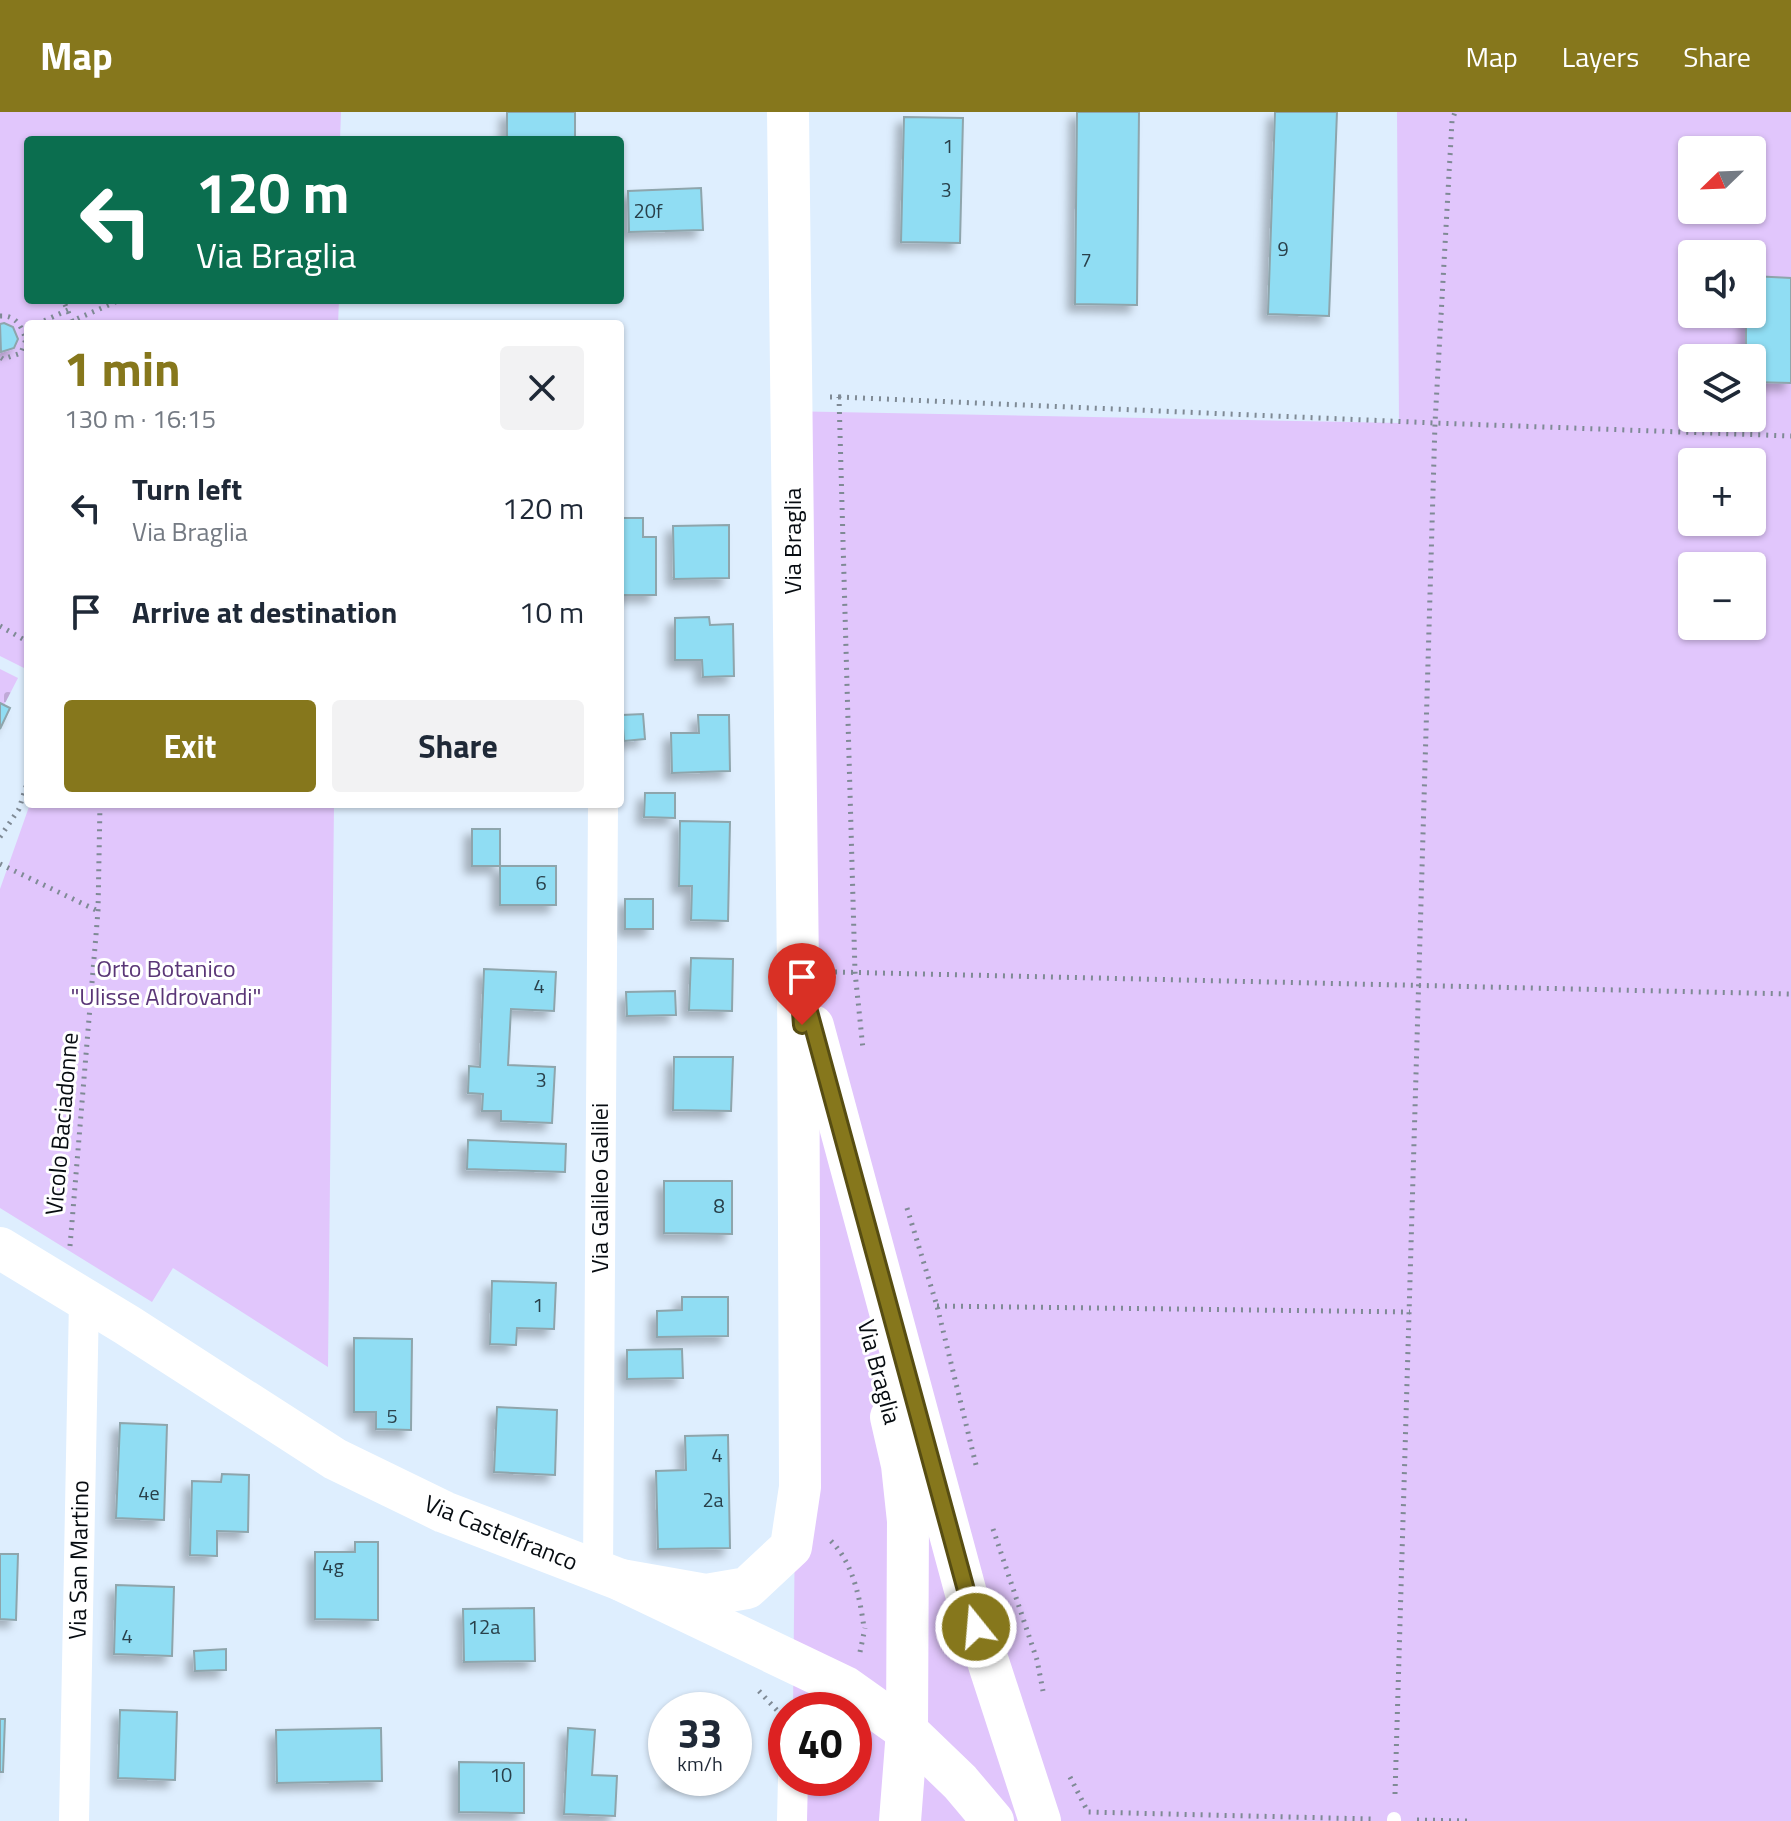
<!DOCTYPE html>
<meta charset="utf-8">
<style>
body{margin:0;font-family:"Titillium Web",sans-serif;background:#f2f2f3;color:#1f2937;height:100vh;display:flex;flex-direction:column;font-size:30px;white-space:nowrap}
*{box-sizing:border-box;margin:0}
p{font-size:26px;color:#747a83}
.icon{flex:none;width:44px;height:44px;fill:none;stroke:currentColor;stroke-width:2;stroke-linecap:round;stroke-linejoin:round}
.map{position:relative;flex:1;overflow:hidden}
.side{position:absolute;left:24px;top:208px;width:600px;height:488px;display:flex;flex-direction:column;background:#fff;border-radius:8px;box-shadow:0 2px 6px #0004}
.side>*{flex:none}
.hud{position:absolute;left:24px;top:24px;width:600px;height:168px;border-radius:8px;box-shadow:0 2px 6px #0004;background:#0b6e4f;color:#fff;overflow:hidden}
.needle{width:52px;rotate:247deg}
.controls{position:absolute;left:1678px;top:24px;display:grid;gap:16px}
.controls a{display:grid;place-items:center;width:88px;height:88px;border-radius:8px;background:#fff;box-shadow:0 2px 6px #0004;font-size:40px}
.speed{position:absolute;left:648px;top:1580px;display:flex;gap:16px;font-size:40px;font-weight:700;text-align:center}
.speed>*{display:grid;place-content:center;width:104px;height:104px;border-radius:50%;background:#fff;box-shadow:0 2px 6px #0004;line-height:1}
.speed small{font-size:20px;font-weight:400}
.speed .limit{border:12px solid #d22;background:#fff;color:#111}
.pin{position:absolute;display:grid;place-items:center;width:68px;height:68px;color:#fff;margin:-82px -34px;border-radius:50% 50% 50% 0;rotate:-45deg;box-shadow:0 0 8px #0007}
.pin .icon{rotate:45deg}
.me{position:absolute;width:88px;margin:-44px;rotate:343deg;stroke-linejoin:round;filter:drop-shadow(0 0 6px #0008)}
.turn{display:flex;align-items:center;gap:28px;height:168px;padding:0 40px;font-size:36px}
.turn .icon{width:104px;height:104px;stroke-width:2.5}
.turn b{display:block;font-size:56px;line-height:68px}
.round{display:grid;place-items:center;flex:none;width:84px;height:84px;border-radius:8px;background:#f2f2f3}
.summary{display:flex;align-items:center;justify-content:space-between;height:136px;padding:0 40px}
h1{font-size:48px;font-weight:700;line-height:60px;color:#86771c}
.button{display:flex;gap:16px;margin-top:auto;padding:16px 40px}
.button a{flex:1;height:92px;border-radius:8px;background:#86771c;color:#fff;font-size:32px;font-weight:700;line-height:92px;text-align:center}
.button a+a{background:#f2f2f3;color:#1f2937}
ul{padding:0;list-style:none}
li{display:flex;align-items:center;gap:24px;height:104px;padding:0 40px}
li div{flex:1}
li b{display:block;font-size:30px}
li em{font-style:normal}
header{display:flex;align-items:center;gap:48px;box-sizing:border-box;height:112px;padding:0 40px;background:#86771c;color:#fff}
header strong{font-size:38px}
nav{display:flex;gap:44px;margin-inline-start:auto;font-size:28px}
.map>svg:first-child{display:block}
</style>
<header>
<strong>Map</strong>
<nav><a>Map</a><a>Layers</a><a>Share</a></nav>
</header>
<div class="map">
<svg width="1791" height="1709" viewBox="0 0 1791 1709">
<defs>
<pattern id="cemetery-stones" width="16" height="16" patternUnits="userSpaceOnUse" patternTransform="scale(2)"><rect width="16" height="16" fill="#e1c6fc"/><path d="M2 7V4a2 2 0 0 1 4 0v3zM10 15v-3a2 2 0 0 1 4 0v3z" fill="#c0a9d7"/></pattern>
<filter id="shadow"><feDropShadow dx="-7" dy="7" stdDeviation="4" flood-color="#0004"/></filter>
</defs>
<rect width="100%" height="100%" fill="#deeefe"/>
<g fill="#e1c6fc" fill-rule="evenodd">
<path d="M 0,0 L 341,0 L 340,28 L 28,28 L 28,188 L 339,188 L 338,212 L 28,212 L 28,558 L 0,544 Z"/>
<path d="M 1397,0 L 1791,0 L 1791,1709 L 793,1709 L 793,1666 L 854,1666 L 854,1598 L 793,1598 L 795,1409 L 781,299 L 1399,311 ZM 1692,38 L 1752,38 L 1752,98 L 1692,98 ZM 1692,142 L 1752,142 L 1752,202 L 1692,202 ZM 1692,246 L 1752,246 L 1752,306 L 1692,306 ZM 1692,350 L 1752,350 L 1752,410 L 1692,410 ZM 1692,454 L 1752,454 L 1752,514 L 1692,514 Z"/>
<path d="M 30,692 L 334,692 L 328,1255 L 173,1156 L 152,1190 L 0,1096 L 0,777 Z"/>
</g>
<path fill="url(#cemetery-stones)" d="M 0,557 L 18,566 L 0,601 Z"/>
<g fill="#90ddf3" stroke="#8ea5ac" stroke-width="2" filter="url(#shadow)">
<rect x="507" y="0" width="68" height="28"/>
<path d="M 1077,0 L 1139,0 L 1137,193 L 1075,192 Z"/>
<path d="M 1275,0 L 1337,0 L 1329,204 L 1268,202 Z"/>
<path d="M 904,5 L 963,6 L 960,131 L 901,130 Z"/>
<path d="M 701,76 L 703,118 L 629,120 L 628,79 Z"/>
<path d="M 1752,164 L 1791,166 L 1791,271 L 1752,270 L 1752,246 L 1746,246 L 1746,202 L 1752,202 Z"/>
<path d="M 4,211 L 13,215 L 18,227 L 14,236 L 1,240 L 0,212 Z"/>
<path d="M 622,406 L 643,406 L 643,425 L 656,425 L 656,483 L 622,483 Z"/>
<path d="M 729,413 L 729,466 L 674,467 L 673,414 Z"/>
<path d="M 709,505 L 710,513 L 733,512 L 734,564 L 703,565 L 702,548 L 675,548 L 675,506 Z"/>
<path d="M 0,591 L 10,596 L 0,617 Z"/>
<path d="M 643,602 L 645,627 L 624,629 L 622,603 Z"/>
<path d="M 698,603 L 729,603 L 730,659 L 672,661 L 671,621 L 699,621 Z"/>
<path d="M 645,681 L 675,681 L 675,706 L 644,705 Z"/>
<path d="M 680,709 L 730,710 L 728,809 L 691,808 L 692,774 L 679,774 Z"/>
<rect x="472" y="717" width="28" height="37"/>
<rect x="500" y="754" width="56" height="39"/>
<rect x="625" y="787" width="28" height="30"/>
<path d="M 691,846 L 733,847 L 732,899 L 689,898 Z"/>
<path d="M 484,857 L 556,860 L 554,899 L 511,897 L 508,953 L 555,955 L 552,1011 L 501,1009 L 501,999 L 482,999 L 483,982 L 468,981 L 469,954 L 480,955 Z"/>
<path d="M 675,879 L 676,903 L 627,904 L 626,880 Z"/>
<path d="M 674,945 L 733,945 L 731,999 L 673,998 Z"/>
<path d="M 468,1028 L 566,1032 L 565,1060 L 467,1057 Z"/>
<path d="M 664,1069 L 732,1069 L 732,1122 L 664,1121 Z"/>
<path d="M 492,1169 L 556,1171 L 554,1217 L 517,1216 L 516,1233 L 490,1232 Z"/>
<path d="M 682,1185 L 728,1185 L 728,1224 L 657,1225 L 657,1199 L 682,1198 Z"/>
<path d="M 354,1226 L 412,1227 L 411,1318 L 376,1317 L 376,1300 L 354,1300 Z"/>
<path d="M 682,1237 L 683,1266 L 627,1267 L 627,1238 Z"/>
<path d="M 497,1295 L 557,1298 L 555,1363 L 494,1360 Z"/>
<path d="M 120,1311 L 167,1313 L 164,1408 L 116,1406 Z"/>
<path d="M 728,1323 L 730,1436 L 658,1437 L 656,1359 L 686,1358 L 685,1324 Z"/>
<path d="M 222,1362 L 249,1363 L 248,1420 L 217,1419 L 217,1444 L 190,1443 L 192,1369 L 221,1370 Z"/>
<path d="M 355,1430 L 378,1430 L 378,1508 L 315,1507 L 315,1440 L 355,1440 Z"/>
<path d="M 0,1442 L 18,1442 L 16,1508 L 0,1507 Z"/>
<path d="M 116,1473 L 174,1475 L 172,1544 L 114,1542 Z"/>
<path d="M 534,1496 L 535,1549 L 464,1550 L 463,1497 Z"/>
<path d="M 226,1537 L 226,1558 L 195,1559 L 194,1539 Z"/>
<path d="M 120,1598 L 177,1600 L 175,1668 L 118,1666 Z"/>
<path d="M 0,1607 L 5,1607 L 3,1660 L 0,1660 Z"/>
<path d="M 381,1616 L 382,1669 L 277,1671 L 276,1618 Z"/>
<path d="M 568,1616 L 595,1618 L 592,1663 L 617,1664 L 615,1704 L 564,1702 Z"/>
<path d="M 459,1650 L 524,1651 L 524,1701 L 459,1700 Z"/>
<rect x="666" y="1666" width="56" height="3"/>
</g>
<g fill="none" stroke-linecap="round" stroke-linejoin="round">
<g stroke="#7f8a95" stroke-width="5" stroke-dasharray="2 6" stroke-linecap="butt">
<path d="M 69,188 L 64,190 L 72,209 L 120,188"/>
<path d="M 0,204 C 16,203 21,214 26,227 L 21,241 L 3,247 L 0,245"/>
<path d="M 37,212 L 68,198"/>
<path d="M 830,285 L 839,285 L 855,860 L 863,937"/>
<path d="M 839,285 L 1435,311 L 1791,324"/>
<path d="M 0,514 L 28,530"/>
<path d="M 0,725 L 19,697 L 28,668"/>
<path d="M 0,752 L 98,799"/>
<path d="M 835,860 L 1791,882"/>
<path d="M 907,1096 L 937,1194 L 977,1357"/>
<path d="M 70,1134 L 98,799 L 100,692"/>
<path d="M 937,1194 L 1410,1200"/>
<path d="M 993,1417 L 1037,1548 L 1043,1579"/>
<path d="M 831,1429 C 853,1451 860,1486 864,1516"/>
<path d="M 860,1540 L 865,1516"/>
<path d="M 759,1579 L 786,1608"/>
<path d="M 1070,1665 L 1088,1700 L 1371,1707"/>
<path d="M 1395,1682 L 1435,311 L 1452,9 L 1455,0"/>
<path d="M 1417,1708 L 1468,1709"/>
</g>
<path stroke="#fff" stroke-width="14" d="M 1394,1709 L 1394,1707"/>
<g stroke="#fff" stroke-width="30">
<path d="M 598,1460 L 603,692"/>
<path d="M 74,1709 L 84,1188"/>
<path d="M 792,1709 L 793,1666"/>
</g>
<g stroke="#fff" stroke-width="42">
<path d="M 813,914 L 967,1485 L 1040,1709"/>
<path d="M 0,1136 L 127,1213 L 335,1347 L 444,1400 L 621,1468 L 845,1575 L 907,1619 L 960,1670 L 993,1709"/>
<path d="M 891,1305 L 902,1353 L 908,1409 L 907,1619 L 900,1709"/>
<path d="M 621,1468 L 706,1483 L 747,1476 L 791,1435 L 800,1375 L 798,859 L 788,0"/>
</g>
</g>
<g fill="none" stroke-linecap="round" stroke-linejoin="round">
<g stroke="#574d12" stroke-width="20">
<path id="route" d="M 802,913 L 798,859 L 976,1515"/>
</g>
<use href="#route" stroke="#86771c" stroke-width="14"/>
</g>
<g text-anchor="middle" stroke-width="6" stroke-linejoin="round" paint-order="stroke">
<g font-size="20" fill="#29404a">
<text x="948" y="41">1</text>
<text x="946" y="85">3</text>
<text x="648" y="106">20f</text>
<text x="1283" y="144">9</text>
<text x="1086" y="155">7</text>
<text x="541" y="778">6</text>
<text x="539" y="881">4</text>
<text x="541" y="975">3</text>
<text x="719" y="1101">8</text>
<text x="538" y="1200">1</text>
<text x="392" y="1311">5</text>
<text x="717" y="1350">4</text>
<text x="149" y="1388">4e</text>
<text x="713" y="1395">2a</text>
<text x="333" y="1461">4g</text>
<text x="484" y="1522">12a</text>
<text x="127" y="1531">4</text>
<text x="501" y="1670">10</text>
</g>
<g font-size="24" fill="#070c11" stroke="#fff">
<text transform="translate(793 429) rotate(-90)" y="8">Via Braglia</text>
<text transform="translate(62 1012) rotate(-85)" y="8">Vicolo Baciadonne</text>
<text transform="translate(600 1076) rotate(-90)" y="8">Via Galileo Galilei</text>
<text transform="translate(879 1260) rotate(75)" y="8">Via Braglia</text>
<text transform="translate(501 1421) rotate(22)" y="8">Via Castelfranco</text>
<text transform="translate(79 1448) rotate(-89)" y="8">Via San Martino</text>
</g>
<g font-size="24" fill="#5a3677" stroke="#fff">
<text x="166" y="865">Orto Botanico<tspan x="166" dy="28">"Ulisse Aldrovandi"</tspan></text>
</g>
</g>
</svg>
<div class="controls">
<a><svg class="needle" viewBox="-14 -14 28 28"><path d="M0-13l5 13h-10z" fill="#e53935"/><path d="M0 13l5-13h-10z" fill="#747a83"/></svg></a>
<a><svg class="icon" aria-label="sound" viewBox="0 0 24 24"><path d="M4 9h4l5-4v14l-5-4H4zM17 9q2 3 0 6"/></svg></a>
<a><svg class="icon" aria-label="layers" viewBox="0 0 24 24"><path d="M12 4l9 5-9 5-9-5zM3 14l9 5 9-5"/></svg></a>
<a>+</a>
<a>−</a>
</div>
<div class="speed"><div>33<small>km/h</small></div><div class="limit">40</div></div>
<div class="pin" style="left:802px;top:913px;background:#d93025"><svg class="icon" aria-label="arrive" viewBox="0 0 24 24"><path d="M6 21V4h12l-3 4 3 4H6"/></svg></div>
<svg class="me" style="left:976px;top:1515px" viewBox="-20 -20 40 40"><circle r="17" fill="#86771c" stroke="#fff" stroke-width="3"/><path d="M0-11L8 9 0 5-8 9z" fill="#fff"/></svg>
<div class="hud">
<div class="turn"><svg class="icon" aria-label="left" viewBox="0 0 24 24"><path d="M17 20v-9H6M10 6l-5 5 5 5"/></svg><div><b>120 m</b>Via Braglia</div></div>
</div>
<section class="side">
<div class="summary"><div><h1>1 min</h1><p>130 m · 16:15</p></div><a class="round"><svg class="icon" aria-label="close" viewBox="0 0 24 24"><path d="M6 6l12 12M18 6L6 18"/></svg></a></div>
<ul>
<li><svg class="icon" aria-label="left" viewBox="0 0 24 24"><path d="M17 20v-9H6M10 6l-5 5 5 5"/></svg><div><b>Turn left</b><p>Via Braglia</p></div><em>120 m</em></li>
<li><svg class="icon" aria-label="arrive" viewBox="0 0 24 24"><path d="M6 21V4h12l-3 4 3 4H6"/></svg><div><b>Arrive at destination</b></div><em>10 m</em></li>
</ul>
<div class="button"><a>Exit</a><a>Share</a></div>
</section>
</div>
